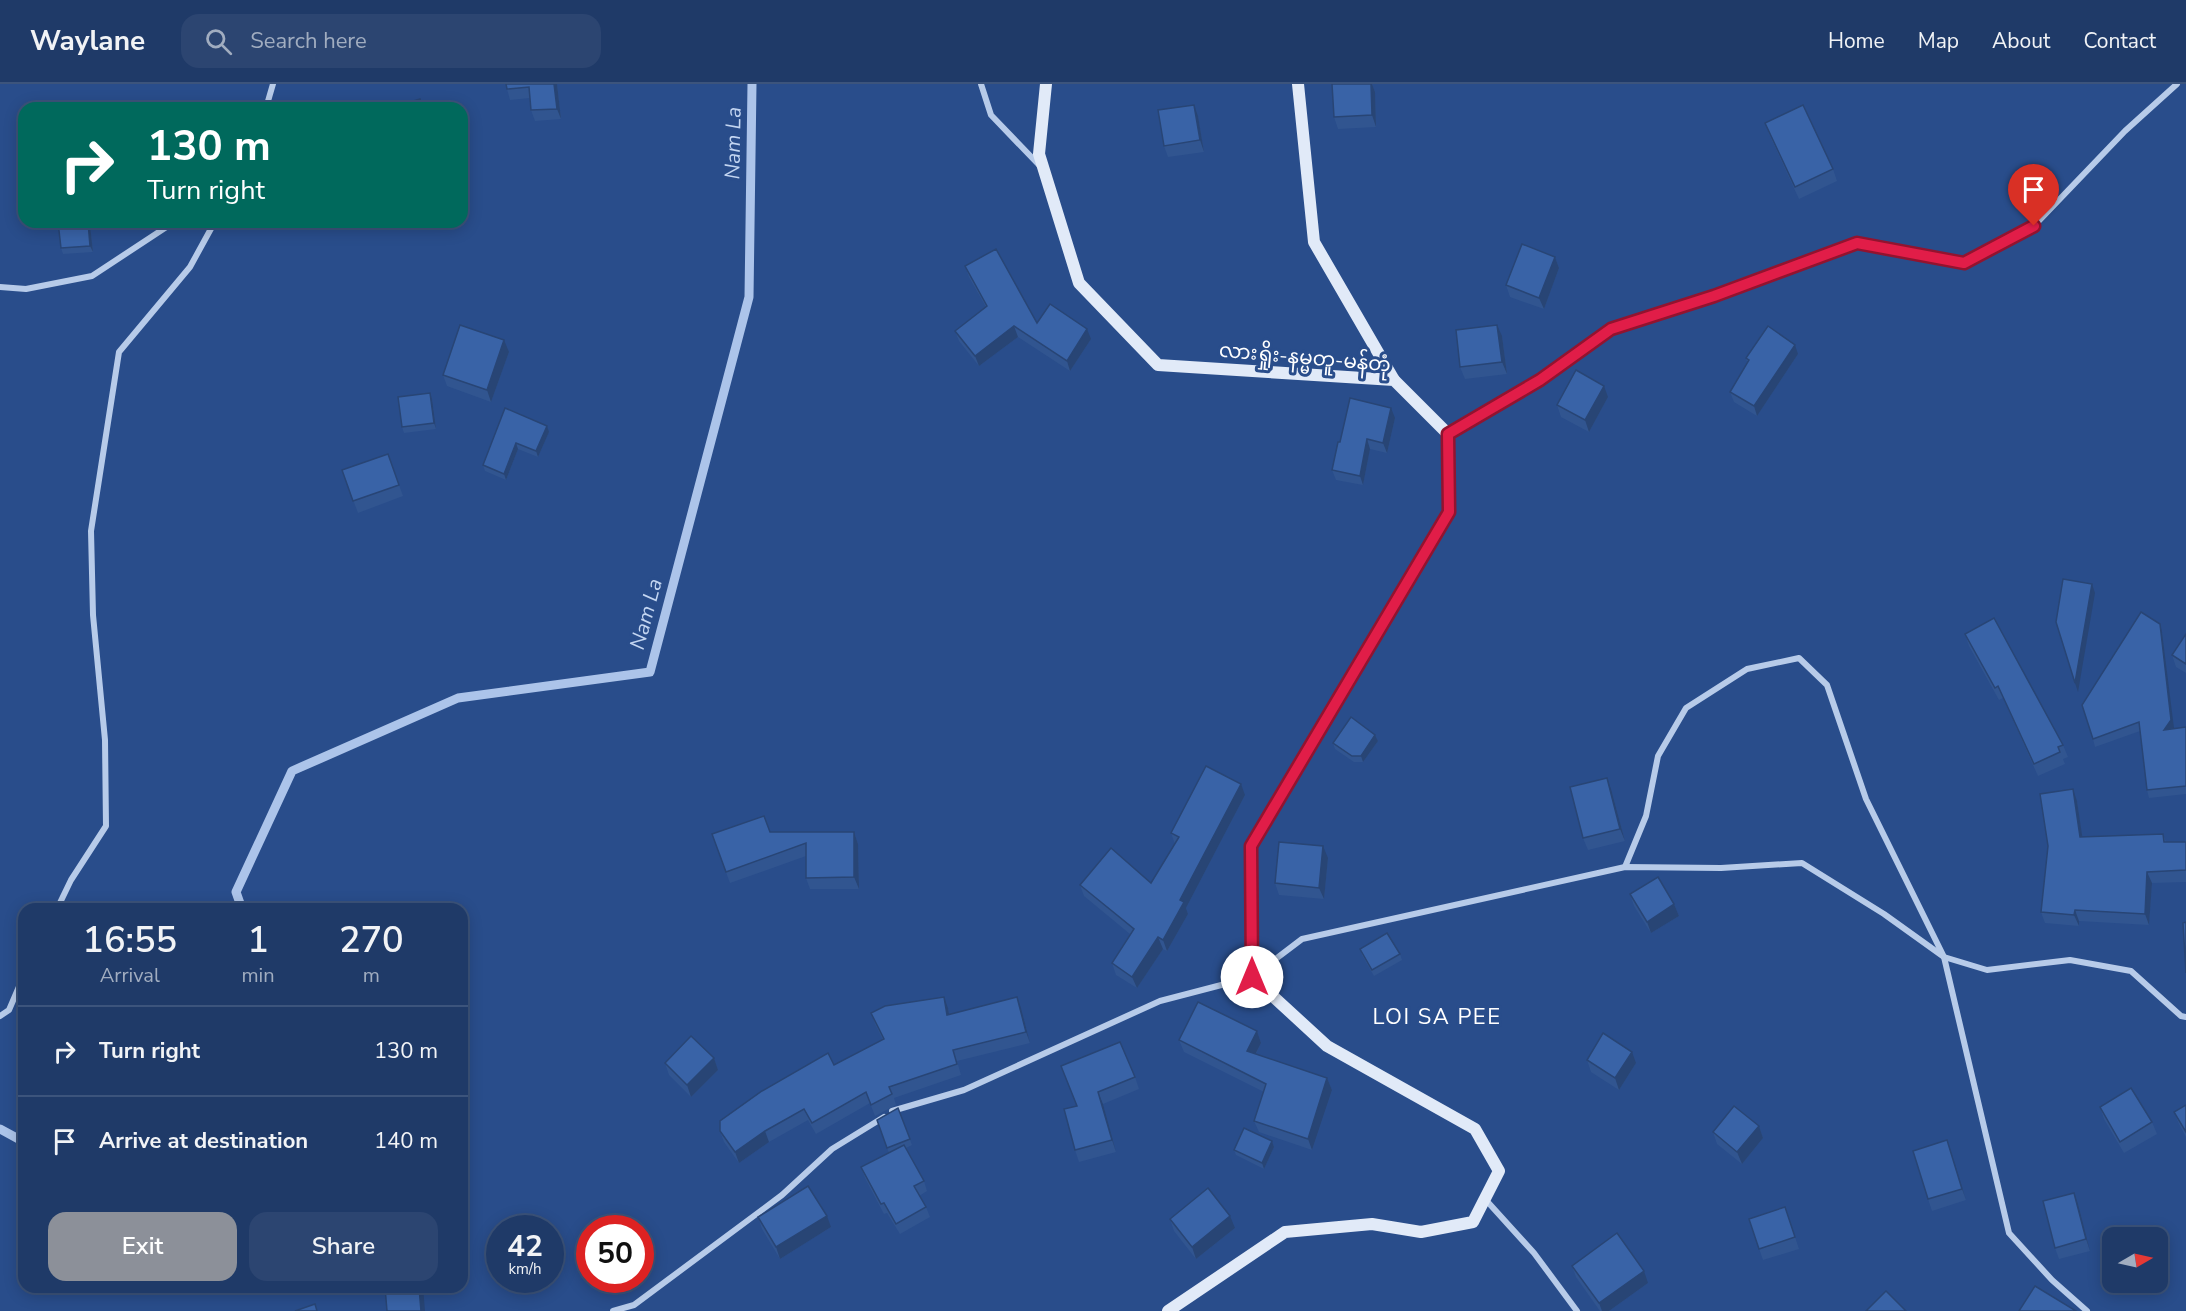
<!DOCTYPE html>
<meta charset="utf-8">
<style>
body{margin:0;font-family:"Nunito Sans","Noto Sans Myanmar",sans-serif;background:#2c4571;color:#f1f3f6;height:100vh;display:flex;flex-direction:column;font-size:22px;white-space:nowrap}
*{box-sizing:border-box;margin:0}
p{font-size:20px;color:#a1adc0}
.icon{flex:none;width:33px;height:33px;fill:none;stroke:currentColor;stroke-width:2;stroke-linecap:round;stroke-linejoin:round}
.map{position:relative;flex:1;overflow:hidden}
.sheet{position:absolute;left:18px;top:819px;width:450px;height:390px;display:flex;flex-direction:column;background:#1f3a68;border-radius:18px;box-shadow:0 3px 15px #0003,0 0 0 2px #3c547c}
.sheet>*{flex:none}
.top-card{position:absolute;left:18px;top:18px;width:450px;height:126px;border-radius:18px;box-shadow:0 3px 15px #0003,0 0 0 2px #3c547c;background:#00695c;color:#fff;overflow:hidden}
.needle{width:39px;rotate:81deg}
.controls{position:absolute;left:2102px;top:1143px;display:grid;gap:12px}
.controls a{display:grid;place-items:center;width:66px;height:66px;border-radius:12px;background:#1f3a68;box-shadow:0 3px 15px #0003,0 0 0 2px #3c547c;font-size:30px}
.speed{position:absolute;left:486px;top:1131px;display:flex;gap:12px;font-size:30px;font-weight:700;text-align:center}
.speed>*{display:grid;place-content:center;width:78px;height:78px;border-radius:50%;background:#1f3a68;box-shadow:0 3px 15px #0003,0 0 0 2px #3c547c;line-height:1}
.speed small{font-size:15px;font-weight:400}
.speed .limit{border:9px solid #d22;background:#fff;color:#111}
.pin{position:absolute;display:grid;place-items:center;width:51px;height:51px;color:#fff;margin:-62px -26px;border-radius:50% 50% 50% 0;rotate:-45deg;box-shadow:0 0 6px #0007}
.pin .icon{rotate:45deg}
.me{position:absolute;width:66px;margin:-33px;rotate:0deg;stroke-linejoin:round;filter:drop-shadow(0 0 4px #0008)}
.turn{display:flex;align-items:center;gap:21px;height:126px;padding:0 30px;font-size:27px}
.turn .icon{width:78px;height:78px;stroke-width:2.5}
.turn b{display:block;font-size:42px;line-height:51px}
.eta{display:flex;justify-content:space-evenly;align-items:center;height:102px;text-align:center}
.eta b{font-size:36px;font-weight:600;line-height:42px}
.cta{display:flex;gap:12px;margin-top:auto;padding:12px 30px}
.cta a{flex:1;height:69px;border-radius:18px;background:#8c9099;color:#fff;font-size:24px;font-weight:600;line-height:69px;text-align:center}
.cta a+a{background:#2c4571;color:#f1f3f6}
ul{padding:0;list-style:none}
li{display:flex;align-items:center;gap:18px;height:90px;padding:0 30px;border-top:2px solid #3c547c}
li div{flex:1}
li b{display:block;font-size:22px}
li em{font-style:normal}
header{display:flex;align-items:center;gap:36px;box-sizing:border-box;height:84px;padding:0 30px;background:#1f3a68;border-bottom:2px solid #3c547c}
header strong{font-size:28px}
nav{display:flex;gap:33px;margin-inline-start:auto;font-size:21px}
.search{width:420px;height:54px;background:#2c4571;display:flex;align-items:center;gap:15px;box-sizing:border-box;padding:0 21px;border-radius:18px;color:#a1adc0;font-size:22px}
.map>svg:first-child{display:block}
</style>
<header>
<strong>Waylane</strong>
<div class="search"><svg class="icon" aria-label="search" viewBox="0 0 24 24"><circle cx="10" cy="10" r="6"/><path d="M15 15l6 6"/></svg>Search here</div>
<nav><a>Home</a><a>Map</a><a>About</a><a>Contact</a></nav>
</header>
<div class="map">
<svg width="2186" height="1227" viewBox="0 0 2186 1227">
<rect width="100%" height="100%" fill="#294d8b"/>
<g fill="none" stroke-linecap="round" stroke-linejoin="round">
<g stroke="#acc4ea" stroke-width="9">
<path d="M 242,825 L 236,808 L 292,687 L 458,614 L 650,588 L 749,213 L 752,0"/>
<path d="M 0,1045 L 24,1058"/>
</g>
<g stroke="#b7cbe9" stroke-width="6">
<path d="M 981,0 L 991,31 L 1041,83"/>
<path d="M 266,24 L 273,0"/>
<path d="M 0,203 L 26,205 L 92,192 L 174,138"/>
<path d="M 1448,350 L 1540,296 L 1611,245 L 1714,212 L 1857,159 L 1964,179 L 2034,142 L 2125,47 L 2177,0"/>
<path d="M 1625,783 L 1646,732 L 1658,672 L 1686,624 L 1747,585 L 1799,574 L 1827,601 L 1866,715 L 1944,873 L 2009,1149 L 2052,1196 L 2087,1227"/>
<path d="M 57,825 L 71,796 L 106,742 L 105,656 L 93,531 L 91,447 L 119,268 L 190,183 L 213,141 L 212,138"/>
<path d="M 0,932 L 9,926 L 24,891"/>
<path d="M 892,1027 L 964,1006 L 1160,917 L 1252,893 L 1302,855 L 1625,783 L 1721,784 L 1802,779 L 1884,830 L 1944,873 L 1987,886 L 2070,876 L 2131,887 L 2181,932 L 2186,933"/>
<path d="M 1485,1115 L 1534,1169 L 1577,1227"/>
<path d="M 613,1227 L 634,1221 L 782,1111 L 832,1065 L 884,1033"/>
</g>
<g stroke="#e1eaf8" stroke-width="12">
<path d="M 1046,0 L 1039,70 L 1079,199 L 1158,281 L 1394,296 L 1448,350 L 1449,428 L 1251,762 L 1252,893 L 1327,962 L 1475,1045 L 1499,1087 L 1473,1138 L 1421,1148 L 1372,1140 L 1285,1148 L 1168,1227"/>
<path d="M 1298,0 L 1314,158 L 1394,296"/>
</g>
</g>
<g fill="#315590">
<path d="M 506,0 L 557,0 L 561,35 L 535,37 L 531,26 L 530,14 L 510,16 L 507,5 Z"/>
<path d="M 1332,0 L 1372,0 L 1375,8 L 1376,43 L 1338,45 L 1334,33 Z"/>
<path d="M 1198,32 L 1204,68 L 1168,73 L 1164,62 Z"/>
<path d="M 1765,39 L 1833,85 L 1837,97 L 1799,115 L 1769,50 Z"/>
<path d="M 90,141 L 93,168 L 63,170 L 61,164 Z"/>
<path d="M 1555,173 L 1559,184 L 1544,225 L 1510,213 L 1506,201 Z"/>
<path d="M 965,182 L 1037,239 L 1091,255 L 1070,287 L 1018,253 L 979,282 L 959,257 L 955,247 L 986,223 L 969,193 Z"/>
<path d="M 1502,252 L 1507,290 L 1465,295 L 1460,283 Z"/>
<path d="M 509,268 L 491,318 L 447,302 L 443,291 Z"/>
<path d="M 1798,270 L 1757,332 L 1734,318 L 1730,308 L 1747,278 L 1746,274 Z"/>
<path d="M 430,309 L 432,315 L 436,345 L 404,349 L 402,343 Z"/>
<path d="M 1608,313 L 1589,348 L 1561,333 L 1557,321 Z"/>
<path d="M 505,324 L 549,348 L 538,373 L 518,365 L 506,396 L 485,387 L 483,381 Z"/>
<path d="M 1395,334 L 1387,369 L 1370,365 L 1363,401 L 1336,396 L 1332,386 L 1340,358 Z"/>
<path d="M 388,370 L 403,412 L 358,429 L 342,386 Z"/>
<path d="M 2162,548 L 2173,645 L 2186,643 L 2186,710 L 2149,714 L 2147,706 L 2140,647 L 2095,663 L 2093,655 Z"/>
<path d="M 1965,550 L 2063,661 L 2068,673 L 2063,675 L 2065,680 L 2038,692 L 2003,614 L 1999,616 L 1969,562 Z"/>
<path d="M 2186,550 L 2186,589 L 2176,583 L 2172,571 Z"/>
<path d="M 1375,651 L 1378,657 L 1363,678 L 1354,678 L 1335,665 L 1333,659 Z"/>
<path d="M 1611,705 L 1625,757 L 1588,766 L 1583,754 Z"/>
<path d="M 1245,711 L 1186,824 L 1188,830 L 1167,867 L 1163,865 L 1137,904 L 1116,891 L 1112,879 L 1130,850 L 1084,812 L 1080,801 L 1151,799 L 1175,760 L 1171,749 Z"/>
<path d="M 2077,717 L 2082,753 L 2163,750 L 2166,758 L 2186,758 L 2186,798 L 2152,799 L 2149,841 L 2079,837 L 2079,842 L 2045,839 L 2041,828 Z"/>
<path d="M 770,748 L 854,748 L 858,760 L 859,805 L 810,805 L 806,794 L 806,772 L 730,799 L 712,750 Z"/>
<path d="M 1328,774 L 1324,815 L 1279,811 L 1275,799 Z"/>
<path d="M 1630,810 L 1674,820 L 1679,832 L 1651,849 L 1634,822 Z"/>
<path d="M 1360,865 L 1400,870 L 1402,876 L 1374,892 L 1362,871 Z"/>
<path d="M 948,924 L 949,930 L 1021,924 L 1030,959 L 957,977 L 961,991 L 894,1014 L 896,1021 L 875,1032 L 870,1019 L 816,1050 L 808,1036 L 769,1058 L 739,1079 L 724,1058 L 720,1047 L 834,981 L 883,956 L 875,940 L 871,929 Z"/>
<path d="M 1257,947 L 1261,959 L 1256,970 L 1327,994 L 1332,1006 L 1312,1066 L 1259,1048 L 1254,1037 L 1264,1008 L 1184,968 L 1179,956 Z"/>
<path d="M 714,974 L 718,986 L 691,1013 L 669,991 L 665,979 Z"/>
<path d="M 1587,976 L 1636,979 L 1619,1006 L 1591,988 Z"/>
<path d="M 1061,982 L 1135,993 L 1139,1005 L 1103,1020 L 1116,1068 L 1079,1078 L 1075,1066 L 1077,1022 Z"/>
<path d="M 2186,1021 L 2186,1053 L 2179,1040 L 2174,1028 Z"/>
<path d="M 2100,1023 L 2152,1038 L 2157,1050 L 2124,1069 L 2104,1035 Z"/>
<path d="M 898,1024 L 912,1061 L 906,1064 L 924,1097 L 927,1107 L 919,1112 L 926,1123 L 930,1133 L 900,1150 L 887,1129 L 884,1130 L 865,1094 L 861,1083 L 889,1069 L 877,1036 Z"/>
<path d="M 1759,1042 L 1763,1054 L 1742,1080 L 1717,1060 L 1713,1048 Z"/>
<path d="M 1947,1056 L 1966,1116 L 1932,1127 L 1928,1115 Z"/>
<path d="M 1272,1057 L 1274,1063 L 1264,1085 L 1236,1071 L 1234,1066 Z"/>
<path d="M 2078,1120 L 2090,1167 L 2059,1175 L 2055,1164 Z"/>
<path d="M 758,1133 L 831,1143 L 780,1175 L 762,1145 Z"/>
<path d="M 1170,1135 L 1235,1144 L 1196,1175 L 1174,1147 Z"/>
<path d="M 1749,1135 L 1789,1135 L 1799,1165 L 1763,1176 Z"/>
<path d="M 1572,1182 L 1648,1199 L 1609,1227 L 1600,1227 L 1576,1193 Z"/>
</g>
<g fill="#284575">
<path d="M 554,0 L 557,0 L 561,35 L 557,25 Z"/>
<path d="M 1371,0 L 1372,0 L 1375,8 L 1376,43 L 1372,31 Z"/>
<path d="M 1194,21 L 1198,32 L 1204,68 L 1200,56 Z"/>
<path d="M 88,138 L 90,141 L 93,168 L 90,162 Z"/>
<path d="M 1555,173 L 1559,184 L 1544,225 L 1539,214 Z"/>
<path d="M 1497,241 L 1502,252 L 1507,290 L 1502,278 Z"/>
<path d="M 1014,242 L 1018,253 L 979,282 L 975,272 Z"/>
<path d="M 1087,245 L 1091,255 L 1070,287 L 1067,277 Z"/>
<path d="M 504,256 L 509,268 L 491,318 L 487,306 Z"/>
<path d="M 1795,261 L 1798,270 L 1757,332 L 1754,322 Z"/>
<path d="M 1604,302 L 1608,313 L 1589,348 L 1585,336 Z"/>
<path d="M 430,309 L 432,315 L 436,345 L 434,339 Z"/>
<path d="M 1391,324 L 1395,334 L 1387,369 L 1383,359 Z"/>
<path d="M 547,342 L 549,348 L 538,373 L 536,367 Z"/>
<path d="M 1367,355 L 1370,365 L 1363,401 L 1360,392 Z"/>
<path d="M 516,359 L 518,365 L 506,396 L 504,390 Z"/>
<path d="M 2092,500 L 2095,509 L 2078,608 L 2075,599 Z"/>
<path d="M 2160,540 L 2162,548 L 2174,644 L 2164,646 Z"/>
<path d="M 1375,651 L 1378,657 L 1363,678 L 1361,672 Z"/>
<path d="M 1607,694 L 1611,705 L 1625,757 L 1620,745 Z"/>
<path d="M 1241,700 L 1245,711 L 1186,824 L 1188,830 L 1167,867 L 1163,856 L 1180,816 Z"/>
<path d="M 2073,705 L 2077,717 L 2084,764 L 2080,753 Z"/>
<path d="M 854,748 L 858,760 L 859,805 L 854,793 Z"/>
<path d="M 1323,762 L 1328,774 L 1324,815 L 1319,804 Z"/>
<path d="M 2147,788 L 2152,799 L 2149,841 L 2145,830 Z"/>
<path d="M 1674,820 L 1679,832 L 1651,849 L 1647,838 Z"/>
<path d="M 2075,826 L 2079,837 L 2079,842 L 2074,831 Z"/>
<path d="M 1158,853 L 1163,865 L 1137,904 L 1132,893 Z"/>
<path d="M 944,913 L 948,924 L 951,942 L 947,931 Z"/>
<path d="M 1017,913 L 1021,924 L 1030,959 L 1026,948 Z"/>
<path d="M 1257,947 L 1261,959 L 1251,979 L 1247,967 Z"/>
<path d="M 1632,968 L 1636,979 L 1619,1006 L 1615,994 Z"/>
<path d="M 714,974 L 718,986 L 691,1013 L 687,1001 Z"/>
<path d="M 1327,994 L 1332,1006 L 1312,1066 L 1308,1055 Z"/>
<path d="M 1098,1008 L 1103,1020 L 1116,1068 L 1112,1056 Z"/>
<path d="M 1759,1042 L 1763,1054 L 1742,1080 L 1737,1068 Z"/>
<path d="M 765,1047 L 769,1058 L 739,1079 L 735,1068 Z"/>
<path d="M 1947,1056 L 1951,1068 L 1966,1116 L 1962,1105 Z"/>
<path d="M 1272,1057 L 1274,1063 L 1264,1085 L 1262,1079 Z"/>
<path d="M 2074,1109 L 2078,1120 L 2090,1167 L 2086,1155 Z"/>
<path d="M 827,1132 L 831,1143 L 780,1175 L 776,1163 Z"/>
<path d="M 1230,1132 L 1235,1144 L 1196,1175 L 1192,1163 Z"/>
<path d="M 1644,1187 L 1648,1199 L 1609,1227 L 1602,1227 L 1599,1219 Z"/>
<path d="M 419,1203 L 423,1203 L 425,1227 L 421,1227 Z"/>
</g>
<g fill="#3963a7" stroke="#284575" stroke-width="1.5">
<path d="M 506,0 L 554,0 L 557,25 L 531,26 L 529,3 L 507,5 Z"/>
<path d="M 1332,0 L 1371,0 L 1372,31 L 1334,33 Z"/>
<path d="M 420,15 L 422,24 L 391,24 Z"/>
<path d="M 362,19 L 369,24 L 358,24 Z"/>
<path d="M 1194,21 L 1200,56 L 1164,62 L 1158,26 Z"/>
<path d="M 1803,21 L 1833,85 L 1795,103 L 1765,39 Z"/>
<path d="M 58,138 L 88,138 L 90,162 L 61,164 Z"/>
<path d="M 1522,160 L 1555,173 L 1539,214 L 1506,201 Z"/>
<path d="M 996,165 L 1037,239 L 1050,220 L 1087,245 L 1067,277 L 1014,242 L 975,272 L 955,247 L 987,222 L 965,182 Z"/>
<path d="M 460,241 L 504,256 L 487,306 L 443,291 Z"/>
<path d="M 1497,241 L 1502,278 L 1460,283 L 1456,246 Z"/>
<path d="M 1768,242 L 1795,261 L 1754,322 L 1730,308 L 1749,276 L 1746,274 Z"/>
<path d="M 1576,286 L 1604,302 L 1585,336 L 1557,321 Z"/>
<path d="M 430,309 L 434,339 L 402,343 L 398,313 Z"/>
<path d="M 1350,314 L 1391,324 L 1383,359 L 1367,355 L 1360,392 L 1332,386 L 1338,358 L 1340,358 Z"/>
<path d="M 505,324 L 547,342 L 536,367 L 516,359 L 504,390 L 483,381 Z"/>
<path d="M 388,370 L 399,401 L 353,417 L 342,386 Z"/>
<path d="M 2063,495 L 2092,500 L 2075,599 L 2056,538 Z"/>
<path d="M 2141,528 L 2160,540 L 2171,636 L 2164,646 L 2186,643 L 2186,702 L 2147,706 L 2139,638 L 2093,655 L 2082,621 Z"/>
<path d="M 1994,534 L 2063,661 L 2058,663 L 2060,668 L 2034,680 L 1998,602 L 1995,604 L 1965,550 Z"/>
<path d="M 2186,550 L 2186,580 L 2172,571 Z"/>
<path d="M 1351,633 L 1375,651 L 1361,672 L 1352,672 L 1333,659 Z"/>
<path d="M 1206,682 L 1241,700 L 1180,816 L 1184,818 L 1163,856 L 1158,853 L 1132,893 L 1112,879 L 1134,845 L 1080,801 L 1111,764 L 1151,799 L 1179,753 L 1171,749 Z"/>
<path d="M 1607,694 L 1620,745 L 1583,754 L 1570,703 Z"/>
<path d="M 2073,705 L 2080,753 L 2163,750 L 2164,758 L 2186,758 L 2186,786 L 2147,788 L 2145,830 L 2075,826 L 2074,831 L 2041,828 L 2048,762 L 2040,710 Z"/>
<path d="M 764,732 L 770,748 L 854,748 L 854,793 L 806,794 L 806,759 L 726,788 L 712,750 Z"/>
<path d="M 1279,758 L 1323,762 L 1319,804 L 1275,799 Z"/>
<path d="M 1658,793 L 1674,820 L 1647,838 L 1630,810 Z"/>
<path d="M 2186,838 L 2186,889 L 2183,839 Z"/>
<path d="M 1387,849 L 1400,870 L 1372,886 L 1360,865 Z"/>
<path d="M 944,913 L 947,931 L 1017,913 L 1026,948 L 953,966 L 957,980 L 889,1003 L 892,1010 L 871,1021 L 866,1008 L 812,1039 L 804,1025 L 765,1047 L 735,1068 L 720,1047 L 720,1037 L 762,1007 L 828,969 L 834,981 L 884,955 L 871,929 L 885,922 Z"/>
<path d="M 1198,918 L 1257,947 L 1247,967 L 1327,994 L 1308,1055 L 1254,1037 L 1266,1000 L 1179,956 Z"/>
<path d="M 1603,949 L 1632,968 L 1615,994 L 1587,976 Z"/>
<path d="M 691,952 L 714,974 L 687,1001 L 665,979 Z"/>
<path d="M 1120,958 L 1135,993 L 1098,1008 L 1112,1056 L 1075,1066 L 1064,1025 L 1077,1022 L 1061,982 Z"/>
<path d="M 2131,1004 L 2152,1038 L 2120,1058 L 2100,1023 Z"/>
<path d="M 2186,1021 L 2186,1048 L 2174,1028 Z"/>
<path d="M 1734,1022 L 1759,1042 L 1737,1068 L 1713,1048 Z"/>
<path d="M 898,1024 L 910,1055 L 887,1064 L 877,1036 Z"/>
<path d="M 1244,1044 L 1272,1057 L 1262,1079 L 1234,1066 Z"/>
<path d="M 1947,1056 L 1962,1105 L 1928,1115 L 1913,1067 Z"/>
<path d="M 904,1061 L 924,1097 L 914,1102 L 926,1123 L 896,1140 L 884,1119 L 881,1120 L 861,1083 Z"/>
<path d="M 808,1102 L 827,1132 L 776,1163 L 758,1133 Z"/>
<path d="M 1208,1104 L 1230,1132 L 1192,1163 L 1170,1135 Z"/>
<path d="M 2074,1109 L 2086,1155 L 2055,1164 L 2043,1117 Z"/>
<path d="M 1785,1123 L 1795,1153 L 1759,1165 L 1749,1135 Z"/>
<path d="M 1617,1149 L 1644,1187 L 1599,1219 L 1572,1182 Z"/>
<path d="M 2035,1202 L 2076,1227 L 2019,1227 Z"/>
<path d="M 385,1203 L 419,1203 L 421,1227 L 387,1227 Z"/>
<path d="M 1886,1207 L 1906,1227 L 1866,1227 Z"/>
<path d="M 315,1220 L 317,1227 L 295,1227 Z"/>
</g>
<g fill="none" stroke-linecap="round" stroke-linejoin="round">
<g stroke="#92132f" stroke-width="15">
<path id="route" d="M 1252,893 L 1251,762 L 1449,428 L 1448,350 L 1540,296 L 1611,245 L 1714,212 L 1857,159 L 1964,179 L 2034,142"/>
</g>
<use href="#route" stroke="#e11d48" stroke-width="10"/>
</g>
<g text-anchor="middle" stroke-width="6" stroke-linejoin="round" paint-order="stroke">
<g font-size="20" fill="#fff" stroke="#294d8b">
<text transform="translate(1305 273) rotate(5)" y="7">လားရှိုး-နမ္မတူ-မန်တုံ</text>
</g>
<g font-size="21" font-style="italic" fill="#c3d5f1" stroke="#294d8b">
<text transform="translate(733 59) rotate(-89)" y="7">Nam La</text>
<text transform="translate(646 530) rotate(-75)" y="7">Nam La</text>
</g>
<g font-size="22" letter-spacing="1.5" fill="#fff" stroke="#294d8b">
<text x="1437" y="940">LOI SA PEE</text>
</g>
</g>
</svg>
<div class="controls">
<a><svg class="needle" viewBox="-14 -14 28 28"><path d="M0-13l5 13h-10z" fill="#e53935"/><path d="M0 13l5-13h-10z" fill="#a1adc0"/></svg></a>
</div>
<div class="speed"><div>42<small>km/h</small></div><div class="limit">50</div></div>
<div class="pin" style="left:2034px;top:142px;background:#d93025"><svg class="icon" aria-label="arrive" viewBox="0 0 24 24"><path d="M6 21V4h12l-3 4 3 4H6"/></svg></div>
<svg class="me" style="left:1252px;top:893px" viewBox="-20 -20 40 40"><circle r="19" fill="#fff"/><path d="M0-13L10 11 0 6-10 11z" fill="#e11d48"/></svg>
<div class="top-card">
<div class="turn"><svg class="icon" aria-label="right" viewBox="0 0 24 24"><path d="M7 20v-9h11M14 6l5 5-5 5"/></svg><div><b>130 m</b>Turn right</div></div>
</div>
<section class="sheet">
<div class="eta">
<div><b>16:55</b><p>Arrival</p></div>
<div><b>1</b><p>min</p></div>
<div><b>270</b><p>m</p></div>
</div>
<ul>
<li><svg class="icon" aria-label="right" viewBox="0 0 24 24"><path d="M7 20v-9h11M14 6l5 5-5 5"/></svg><div><b>Turn right</b></div><em>130 m</em></li>
<li><svg class="icon" aria-label="arrive" viewBox="0 0 24 24"><path d="M6 21V4h12l-3 4 3 4H6"/></svg><div><b>Arrive at destination</b></div><em>140 m</em></li>
</ul>
<div class="cta"><a>Exit</a><a>Share</a></div>
</section>
</div>
